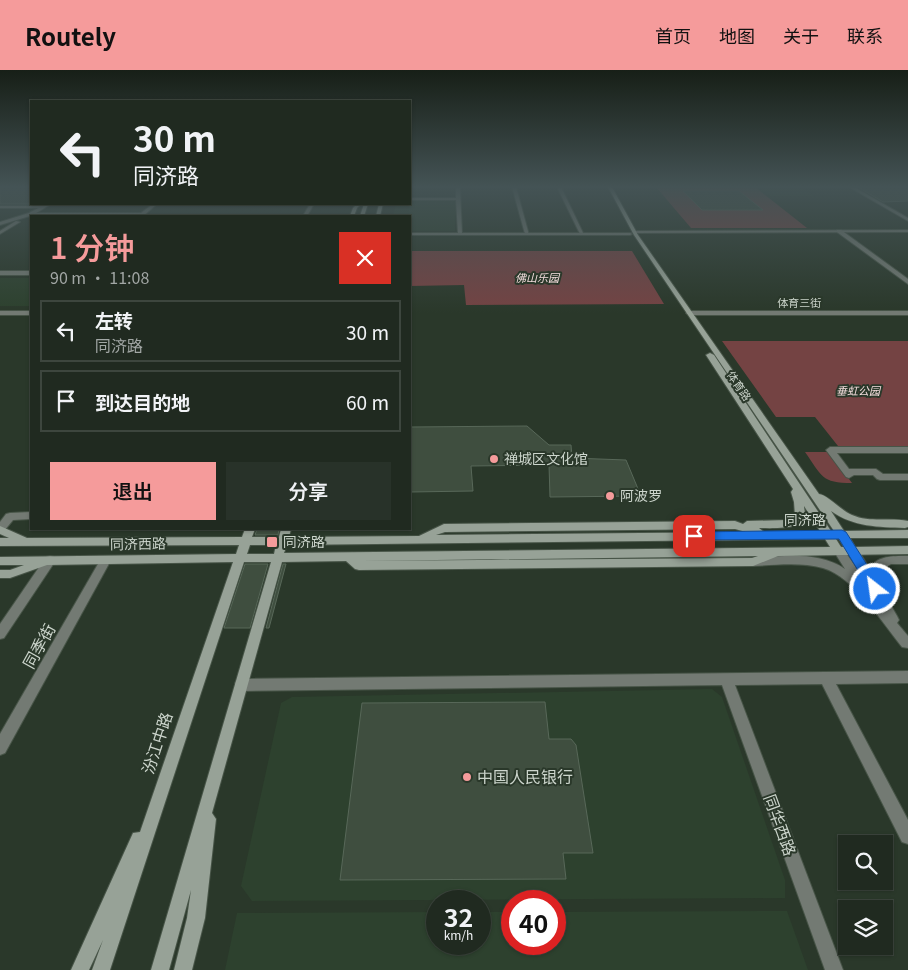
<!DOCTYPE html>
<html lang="zh">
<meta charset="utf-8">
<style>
body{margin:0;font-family:Georgia,"Noto Sans SC",serif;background:#283229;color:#f1f3f6;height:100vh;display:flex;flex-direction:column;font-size:19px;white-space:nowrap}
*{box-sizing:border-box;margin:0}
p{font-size:16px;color:#a2a7a5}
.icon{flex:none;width:28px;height:28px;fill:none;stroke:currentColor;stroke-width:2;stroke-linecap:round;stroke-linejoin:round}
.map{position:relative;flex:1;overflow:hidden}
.drawer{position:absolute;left:30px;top:145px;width:381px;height:315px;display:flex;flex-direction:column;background:#202a20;border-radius:0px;box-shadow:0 1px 4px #0004,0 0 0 1px #3d463e}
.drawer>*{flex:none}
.banner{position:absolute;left:30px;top:30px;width:381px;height:105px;border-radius:0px;box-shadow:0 1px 4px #0004,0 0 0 1px #3d463e;background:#202a20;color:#f1f3f6;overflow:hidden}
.fabs{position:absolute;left:838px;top:765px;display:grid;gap:10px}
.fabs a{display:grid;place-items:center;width:55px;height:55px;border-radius:0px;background:#202a20;box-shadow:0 1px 4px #0004,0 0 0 1px #3d463e;font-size:25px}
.speed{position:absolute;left:426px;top:820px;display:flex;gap:10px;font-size:25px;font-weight:700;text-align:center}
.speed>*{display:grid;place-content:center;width:65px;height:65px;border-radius:50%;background:#202a20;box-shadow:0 1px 4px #0004,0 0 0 1px #3d463e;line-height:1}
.speed small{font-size:12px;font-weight:400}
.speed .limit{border:8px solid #d22;background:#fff;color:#111}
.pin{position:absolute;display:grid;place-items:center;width:42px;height:42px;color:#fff;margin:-21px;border-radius:10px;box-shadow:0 2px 8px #0006}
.me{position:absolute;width:55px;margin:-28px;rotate:330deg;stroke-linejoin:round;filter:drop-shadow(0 0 4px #0008)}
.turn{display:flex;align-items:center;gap:18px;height:105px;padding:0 20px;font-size:22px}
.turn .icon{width:65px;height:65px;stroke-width:2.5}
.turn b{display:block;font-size:35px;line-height:42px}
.round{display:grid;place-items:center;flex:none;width:52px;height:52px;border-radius:0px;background:#283229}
.summary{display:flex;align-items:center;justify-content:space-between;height:85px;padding:0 20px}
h1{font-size:30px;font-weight:600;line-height:38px;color:#f59b9b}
.action{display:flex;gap:10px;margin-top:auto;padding:10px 20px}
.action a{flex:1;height:58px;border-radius:0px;background:#f59b9b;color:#111;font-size:20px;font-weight:600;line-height:58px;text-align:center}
.action a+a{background:#283229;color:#f1f3f6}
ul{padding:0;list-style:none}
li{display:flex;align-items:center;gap:15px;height:62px;margin:0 10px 8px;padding:0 10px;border:2px solid #3d463e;border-radius:0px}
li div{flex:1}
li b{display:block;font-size:19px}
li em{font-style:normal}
header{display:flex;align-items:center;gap:30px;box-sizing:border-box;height:70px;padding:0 25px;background:#f59b9b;color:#111}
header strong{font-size:24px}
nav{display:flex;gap:28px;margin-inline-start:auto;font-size:18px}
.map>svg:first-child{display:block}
</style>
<header>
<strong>Routely</strong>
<nav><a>首页</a><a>地图</a><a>关于</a><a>联系</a></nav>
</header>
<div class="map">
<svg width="908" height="900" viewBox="0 0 908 900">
<rect width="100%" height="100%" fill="#2a382a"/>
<g fill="#2d412e">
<path d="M 758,117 L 800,117 L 814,126 L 770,126 Z"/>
<path d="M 410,131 L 456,131 L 455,161 L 410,161 L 410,146 L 393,146 L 396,134 L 410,134 Z"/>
<rect x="0" y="208" width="31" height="28"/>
<path d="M 712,619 L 722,627 L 785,810 L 785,828 L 252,831 L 241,816 L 281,633 L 292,627 Z"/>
<path d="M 787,841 L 808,900 L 225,900 L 237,843 L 437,842 L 438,874 L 480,874 L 480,842 L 512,842 L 512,874 L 555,874 L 555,842 Z"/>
</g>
<g fill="#744343">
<path d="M 656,117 L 755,117 L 807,158 L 691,158 Z"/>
<path d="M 410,181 L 632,181 L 664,234 L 466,235 L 464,215 L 410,216 Z"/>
<path d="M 722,271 L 908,271 L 908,376 L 838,376 L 815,347 L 776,347 Z"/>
<path d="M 805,382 L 829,382 L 852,413 C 821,413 822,406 805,382 Z"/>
</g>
<g fill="#3f4e3f" stroke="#586859">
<rect x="0" y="117" width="31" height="17"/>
<path d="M 858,117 L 908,117 L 908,131 L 883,132 Z"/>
<path d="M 683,121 L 739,121 L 763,140 L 702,140 Z"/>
<path d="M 527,356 L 549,375 L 571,375 L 572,388 L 626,390 L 641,426 L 550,427 L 549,395 L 471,396 L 473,421 L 410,422 L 410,357 Z"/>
<path d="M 257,459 L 279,459 L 278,465 L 255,465 Z"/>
<path d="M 245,494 L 268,494 L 250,558 L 224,558 Z"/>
<path d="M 283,494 L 286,494 L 269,558 L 266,558 Z"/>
<path d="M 545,632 L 549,669 L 571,669 L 576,675 L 593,783 L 563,783 L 566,809 L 340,810 L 362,633 Z"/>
</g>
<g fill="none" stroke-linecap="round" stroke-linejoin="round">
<g stroke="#475447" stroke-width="2">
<g id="minor">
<path d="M 456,117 L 460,117 L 462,164 L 460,165 L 458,164 L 456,130 L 410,130 L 410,128 L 456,128 Z"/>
<path d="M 512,117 L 516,117 L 529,165 L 525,164 Z"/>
<path d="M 557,117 L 561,117 L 584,165 L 580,164 Z"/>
<path d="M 153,134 L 157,134 L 143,146 L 31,145 L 29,144 L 31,143 L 141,143 Z"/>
<path d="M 310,134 L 314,134 L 307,146 L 303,146 Z"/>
<path d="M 0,136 L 43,136 L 45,137 L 43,138 L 0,138 Z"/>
<path d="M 837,160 L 841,160 L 908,209 L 908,214 L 837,162 Z"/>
<rect x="0" y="201" width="31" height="4"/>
<path d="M 830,377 L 908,377 L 908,383 L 837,383 L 849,399 L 876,399 L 883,404 L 908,404 L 908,410 L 880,410 L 877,409 L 873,405 L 854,405 L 849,408 L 846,407 L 826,380 Z"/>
<path d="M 10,443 L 31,442 L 31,449 L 13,450 L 4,461 L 0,462 L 0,452 L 6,444 Z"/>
<path d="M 50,486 L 54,487 L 55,490 L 54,493 L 4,568 L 0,569 L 0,554 L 46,487 Z"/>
<path d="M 106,486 L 110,487 L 111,490 L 5,683 L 0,685 L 0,664 L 102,487 Z"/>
<path d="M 908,601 L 908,613 L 836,614 L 908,750 L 908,774 L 902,772 L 822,614 L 735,615 L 843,900 L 825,900 L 722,615 L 241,621 L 236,619 L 235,615 L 236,611 L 241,609 Z"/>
</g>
</g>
<g stroke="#475447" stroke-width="2">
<g id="tertiary">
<path d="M 849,117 L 854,117 L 908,148 L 908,151 Z"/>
<path d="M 46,134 L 51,134 L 33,145 L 0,155 L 0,152 L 29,143 Z"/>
<path d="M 16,151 L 20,152 L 0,164 L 0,161 Z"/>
<path d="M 908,160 L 908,162 L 634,163 L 632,162 L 634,161 Z"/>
<path d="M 410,163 L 630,163 L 632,164 L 630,165 L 410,165 Z"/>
<rect x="0" y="241" width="31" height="4"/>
<path d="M 908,241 L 908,245 L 689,245 L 686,243 L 689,241 Z"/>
<path d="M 838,476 L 842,477 L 865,511 L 867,514 L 865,516 L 872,523 L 847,480 L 848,477 L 856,477 L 870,499 C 876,485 895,486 908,486 L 908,494 L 891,494 L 881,500 L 877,511 L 897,546 L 899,550 L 897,553 L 908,566 L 908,578 L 902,577 C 882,552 854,507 823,498 C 801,492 776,495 753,496 L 749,495 L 748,492 L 749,489 L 753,488 C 783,486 819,481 845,499 L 833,480 L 834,477 Z"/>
</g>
</g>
<g stroke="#475447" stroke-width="2">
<g id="secondary">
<path d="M 608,117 L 612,117 L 638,165 L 819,424 C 826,424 842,441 852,445 C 870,453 890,447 908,451 L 908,457 L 905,458 C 879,457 853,457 831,441 L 844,461 L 908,460 L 908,468 L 850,468 L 855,477 L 908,476 L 908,484 L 778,486 L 753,496 L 359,500 L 355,499 L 346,491 L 282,492 L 212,743 L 216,749 L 205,848 L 192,900 L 174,900 L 187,848 L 191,820 L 169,900 L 151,900 L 271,492 L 244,492 L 110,900 L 92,900 L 103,870 L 89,900 L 71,900 L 133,763 L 140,762 L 233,492 L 47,495 L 10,508 L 0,508 L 0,500 L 10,500 L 24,495 L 0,495 L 0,487 L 236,484 L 239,475 L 0,476 L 0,468 L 9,468 L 0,464 L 0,456 L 27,468 L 242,467 L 245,459 L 255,459 L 252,467 L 279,467 L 281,459 L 291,459 L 289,467 L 419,466 L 444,454 L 735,451 L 743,454 L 747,451 L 787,450 L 795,446 L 794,432 L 791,422 L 793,419 L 706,285 L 710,283 L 714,285 L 831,461 L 834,461 L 634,165 ZM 804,436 L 820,461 L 764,462 L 759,458 C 769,458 801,460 805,448 C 806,445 804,439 804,436 ZM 735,459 L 746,462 L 436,465 L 445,462 ZM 825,469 L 830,477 L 284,483 L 287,475 ZM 836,469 L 839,469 L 844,477 L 841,477 ZM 250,475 L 276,475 L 274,484 L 247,484 ZM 758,486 L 752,488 L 360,491 Z"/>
<path d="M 357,134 L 361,134 L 357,138 L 354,146 L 350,146 L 353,138 Z"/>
<path d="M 364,134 L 368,134 L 364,146 L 360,146 Z"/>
<path d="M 379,134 L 383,134 L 380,146 L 376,146 Z"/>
</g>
</g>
<use href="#minor" fill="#737a73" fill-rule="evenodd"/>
<use href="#tertiary" fill="#737a73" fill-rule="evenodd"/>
<use href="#secondary" fill="#97a297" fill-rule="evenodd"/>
</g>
<linearGradient id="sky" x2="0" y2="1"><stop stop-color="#171f17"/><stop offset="0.48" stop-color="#445355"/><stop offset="1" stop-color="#445355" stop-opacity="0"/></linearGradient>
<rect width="908" height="243" fill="url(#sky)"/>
<path fill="#1a73e8" stroke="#114b97" d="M 842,460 L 846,462 L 880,515 L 882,519 L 880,522 L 875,524 L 871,522 L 839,469 L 694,470 L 689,466 L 694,462 Z"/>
<g fill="#f59b9b" stroke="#2a382a" stroke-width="2">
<circle cx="494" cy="389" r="5"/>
<circle cx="610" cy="426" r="5"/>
<rect x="266" y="466" width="12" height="12" rx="2.5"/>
<circle cx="467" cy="707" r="5"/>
</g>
<g text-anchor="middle" stroke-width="4" stroke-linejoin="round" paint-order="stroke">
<g font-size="11" font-style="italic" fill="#f4dede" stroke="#2a382a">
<text x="537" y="212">佛山乐园</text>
<text x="858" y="325">垂虹公园</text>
</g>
<g font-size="11" fill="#ccd5cc" stroke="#2a382a">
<text x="799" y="237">体育三街</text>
<text transform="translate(739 316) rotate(56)" y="4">体育路</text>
</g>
<g font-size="14" fill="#ccd5cc" stroke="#2a382a" text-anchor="start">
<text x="504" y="394">禅城区文化馆</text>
<text x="620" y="431">阿波罗</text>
<text x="283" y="477">同济路</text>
</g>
<g font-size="14" fill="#ccd5cc" stroke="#2a382a">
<text x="805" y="455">同济路</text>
<text transform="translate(138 474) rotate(-1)" y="5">同济西路</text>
</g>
<g font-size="16" fill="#ccd5cc" stroke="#2a382a">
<text transform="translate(39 576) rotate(-61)" y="6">同季街</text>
<text transform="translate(157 673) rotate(-72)" y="6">汾江中路</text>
<text transform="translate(780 755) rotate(70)" y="6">同华西路</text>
</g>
<g font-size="16" fill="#ccd5cc" stroke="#2a382a" text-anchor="start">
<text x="477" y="713">中国人民银行</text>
</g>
</g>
</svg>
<div class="fabs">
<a><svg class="icon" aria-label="search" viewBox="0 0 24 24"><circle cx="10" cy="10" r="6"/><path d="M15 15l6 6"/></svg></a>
<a><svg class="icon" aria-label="layers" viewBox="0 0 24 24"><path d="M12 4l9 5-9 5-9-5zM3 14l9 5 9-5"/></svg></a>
</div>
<div class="speed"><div>32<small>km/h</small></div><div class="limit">40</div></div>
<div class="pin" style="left:694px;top:466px;background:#d93025"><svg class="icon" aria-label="arrive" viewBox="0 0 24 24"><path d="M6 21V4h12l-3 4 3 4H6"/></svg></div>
<svg class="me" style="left:875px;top:519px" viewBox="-20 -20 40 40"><circle r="17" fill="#1a73e8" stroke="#fff" stroke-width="3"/><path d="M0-11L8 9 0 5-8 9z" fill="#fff"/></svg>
<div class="banner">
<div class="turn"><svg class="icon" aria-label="left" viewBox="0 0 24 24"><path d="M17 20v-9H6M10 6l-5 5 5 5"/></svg><div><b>30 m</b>同济路</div></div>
</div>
<section class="drawer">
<div class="summary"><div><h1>1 分钟</h1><p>90 m · 11:08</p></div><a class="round" style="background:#d93025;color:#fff"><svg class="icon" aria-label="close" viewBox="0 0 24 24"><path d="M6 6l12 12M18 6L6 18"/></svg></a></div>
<ul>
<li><svg class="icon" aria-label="left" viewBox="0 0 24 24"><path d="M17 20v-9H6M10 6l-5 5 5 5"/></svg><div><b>左转</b><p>同济路</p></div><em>30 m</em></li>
<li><svg class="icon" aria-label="arrive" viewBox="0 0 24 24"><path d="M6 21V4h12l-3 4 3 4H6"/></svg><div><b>到达目的地</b></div><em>60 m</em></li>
</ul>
<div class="action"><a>退出</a><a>分享</a></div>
</section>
</div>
